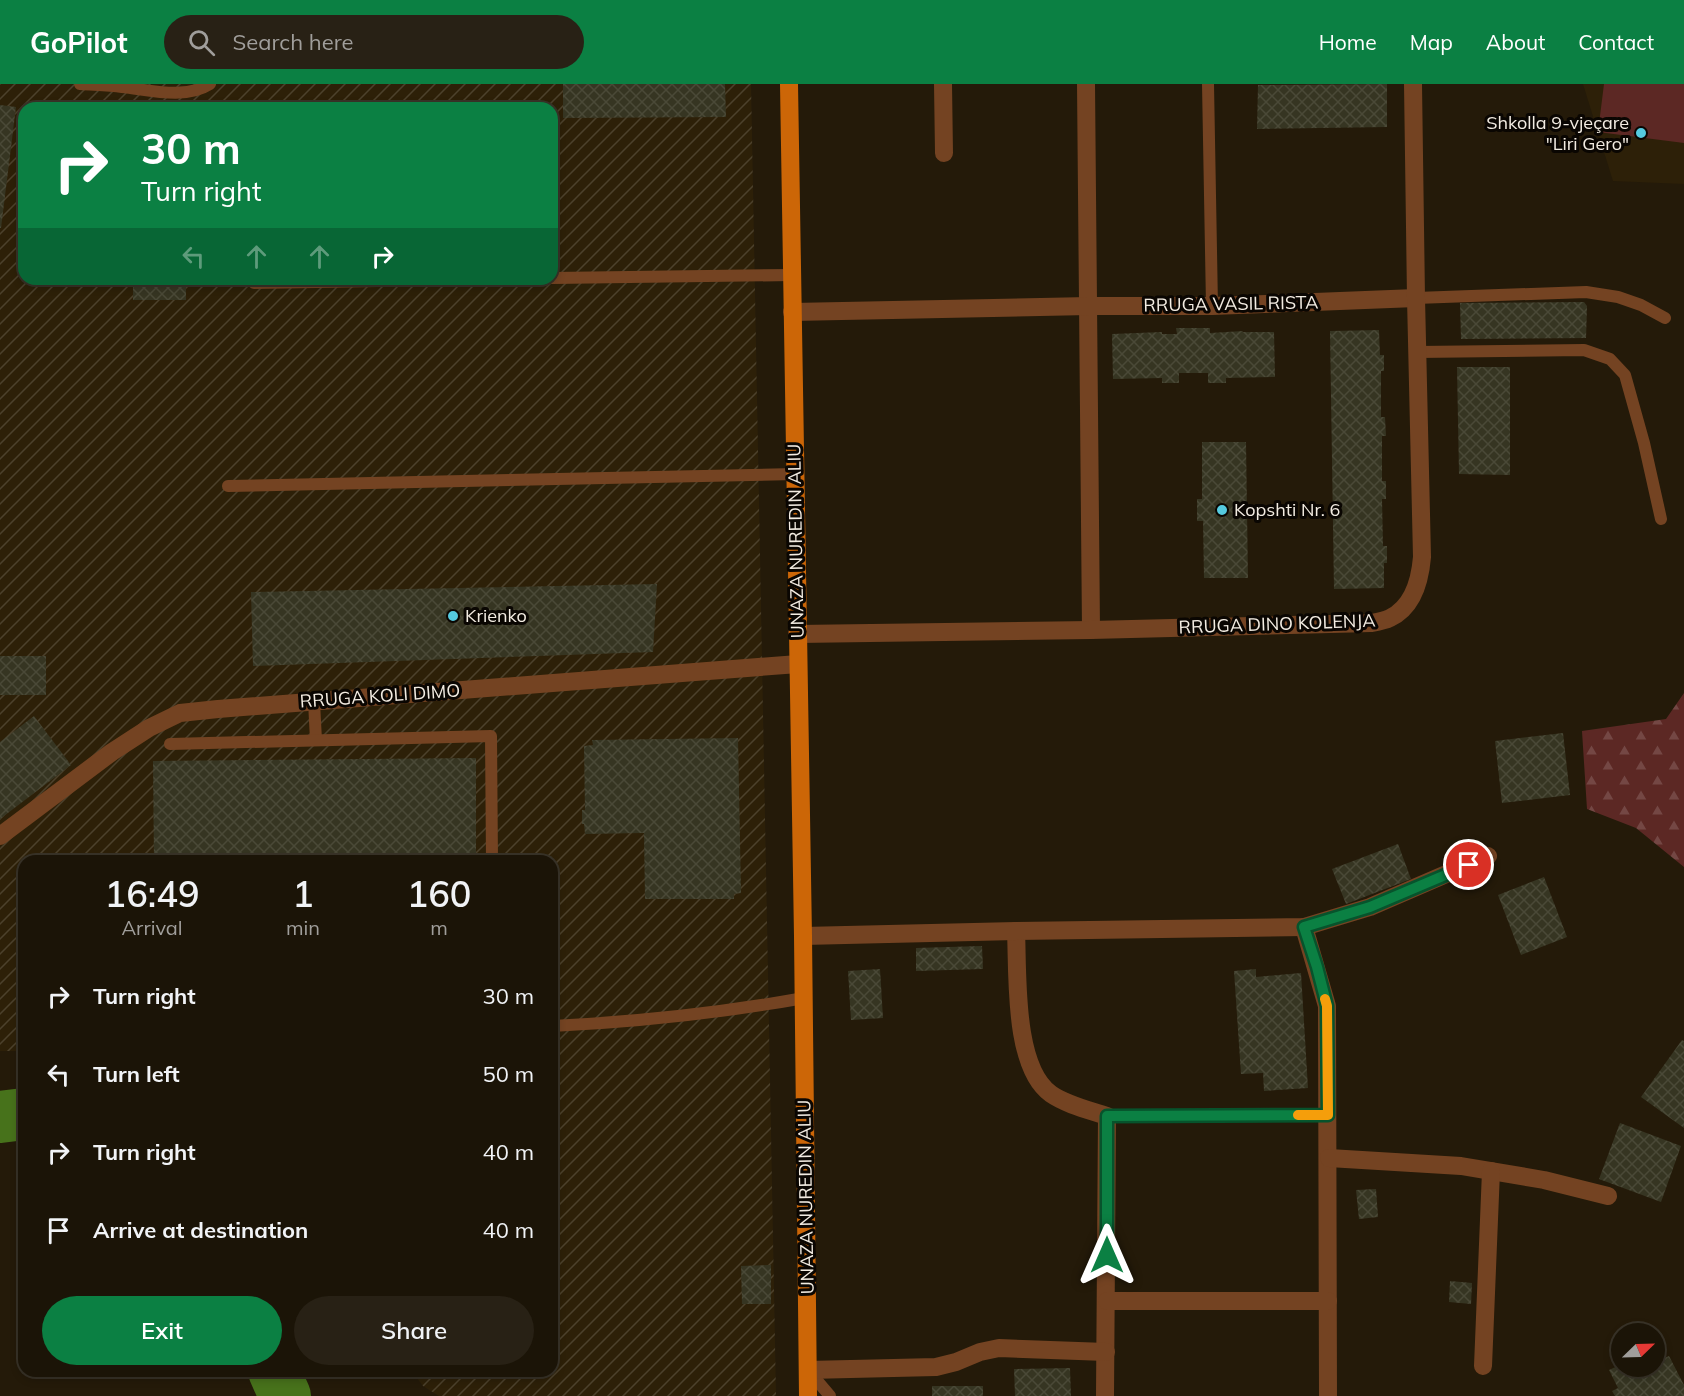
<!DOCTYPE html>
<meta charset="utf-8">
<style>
body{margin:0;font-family:Mulish,sans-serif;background:#282115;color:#f1f3f6;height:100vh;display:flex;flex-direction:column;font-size:22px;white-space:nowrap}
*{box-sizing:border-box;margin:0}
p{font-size:20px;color:#a09e9b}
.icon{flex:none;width:33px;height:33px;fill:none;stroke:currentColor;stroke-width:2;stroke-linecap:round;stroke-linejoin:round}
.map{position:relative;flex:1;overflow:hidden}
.side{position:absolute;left:18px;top:771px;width:540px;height:522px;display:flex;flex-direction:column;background:#1b1407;border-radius:18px;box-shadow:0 3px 9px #0003,0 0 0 2px #393328}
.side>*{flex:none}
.banner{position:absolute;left:18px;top:18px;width:540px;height:183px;border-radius:18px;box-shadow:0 3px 9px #0003,0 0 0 2px #393328;background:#0b8043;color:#fff;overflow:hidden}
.needle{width:39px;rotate:67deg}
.tools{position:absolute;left:1611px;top:1239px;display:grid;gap:12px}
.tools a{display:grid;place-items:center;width:54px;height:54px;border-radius:50%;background:#1b1407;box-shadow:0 3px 9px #0003,0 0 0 2px #393328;font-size:30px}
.pin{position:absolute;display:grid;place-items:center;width:51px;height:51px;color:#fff;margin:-26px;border:3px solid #fff;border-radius:50%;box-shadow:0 2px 6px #0007}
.me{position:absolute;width:66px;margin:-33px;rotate:0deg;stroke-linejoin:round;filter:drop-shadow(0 0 4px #0008)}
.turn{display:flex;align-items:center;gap:21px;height:126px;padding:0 24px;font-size:27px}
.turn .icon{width:78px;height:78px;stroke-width:2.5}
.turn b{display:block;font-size:42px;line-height:51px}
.lanes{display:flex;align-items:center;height:57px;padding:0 24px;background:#0003;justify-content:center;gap:30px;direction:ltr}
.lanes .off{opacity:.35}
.eta{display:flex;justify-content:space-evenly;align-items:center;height:102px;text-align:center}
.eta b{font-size:36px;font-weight:600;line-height:42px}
.cta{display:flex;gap:12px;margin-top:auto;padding:12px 24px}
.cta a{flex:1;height:69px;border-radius:36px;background:#0b8043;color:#fff;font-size:24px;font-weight:600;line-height:69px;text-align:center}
.cta a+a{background:#282115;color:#f1f3f6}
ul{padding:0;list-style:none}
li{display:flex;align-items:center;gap:18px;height:78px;padding:0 24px}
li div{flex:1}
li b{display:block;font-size:22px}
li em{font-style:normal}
header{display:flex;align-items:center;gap:36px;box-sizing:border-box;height:84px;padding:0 30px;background:#0b8043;color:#fff}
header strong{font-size:28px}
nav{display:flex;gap:33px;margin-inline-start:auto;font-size:21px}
.search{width:420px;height:54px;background:#282115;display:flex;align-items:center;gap:15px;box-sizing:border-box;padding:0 21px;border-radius:33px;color:#a09e9b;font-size:22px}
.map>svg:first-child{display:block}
</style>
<header>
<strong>GoPilot</strong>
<div class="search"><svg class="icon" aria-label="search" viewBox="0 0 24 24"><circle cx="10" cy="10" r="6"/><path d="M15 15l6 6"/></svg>Search here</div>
<nav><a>Home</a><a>Map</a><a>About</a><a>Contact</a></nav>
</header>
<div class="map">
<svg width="1684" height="1312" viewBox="0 0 1684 1312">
<defs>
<pattern id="industrial-furrows" width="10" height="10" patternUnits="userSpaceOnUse" patternTransform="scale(1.5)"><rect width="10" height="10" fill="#2d2008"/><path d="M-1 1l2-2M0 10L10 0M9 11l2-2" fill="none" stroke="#4c412c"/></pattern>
<pattern id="forest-firs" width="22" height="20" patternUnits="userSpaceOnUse" patternTransform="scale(1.5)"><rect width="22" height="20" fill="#5c2824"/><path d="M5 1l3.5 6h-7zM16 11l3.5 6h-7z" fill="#744744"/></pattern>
<pattern id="building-cross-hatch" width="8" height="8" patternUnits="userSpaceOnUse" patternTransform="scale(1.5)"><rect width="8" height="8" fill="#363522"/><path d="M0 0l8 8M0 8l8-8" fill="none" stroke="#4a4937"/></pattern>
</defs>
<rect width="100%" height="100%" fill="#241a09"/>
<path fill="#2d2008" d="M 1583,0 L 1684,0 L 1684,100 L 1613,97 Z"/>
<path fill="url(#industrial-furrows)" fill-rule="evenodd" d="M 0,0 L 751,0 L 776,1312 L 439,1312 L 423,1302 L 412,1287 L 552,1287 L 552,777 L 24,777 L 24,967 L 0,967 ZM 24,24 L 552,24 L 552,195 L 24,195 Z"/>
<path fill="#5c2824" d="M 1604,0 L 1684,0 L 1684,59 L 1598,48 Z"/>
<path fill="url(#forest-firs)" d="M 1684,609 L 1684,783 L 1636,744 L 1587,725 L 1582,647 L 1666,635 Z"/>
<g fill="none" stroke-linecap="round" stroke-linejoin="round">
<g stroke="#47721b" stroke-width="52">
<path d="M 0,1033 L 24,1030"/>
<path d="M 274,1287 L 285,1312"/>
</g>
</g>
<g fill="url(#building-cross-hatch)">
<path d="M 563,0 L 725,0 L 726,33 L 563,34 Z"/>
<path d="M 1387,0 L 1387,43 L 1257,45 L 1258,1 Z"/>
<path d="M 0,21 L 16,23 L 1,144 L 0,144 Z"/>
<rect x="133" y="195" width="53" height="21"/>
<path d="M 1584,218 L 1587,222 L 1586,254 L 1461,255 L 1460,219 Z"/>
<path d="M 1176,244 L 1210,244 L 1210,249 L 1243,247 L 1242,248 L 1274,248 L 1275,293 L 1226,294 L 1226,299 L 1208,299 L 1208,289 L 1179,289 L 1179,299 L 1162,299 L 1162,294 L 1113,295 L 1112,250 L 1162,248 L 1162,250 L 1177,250 Z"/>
<path d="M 1379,246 L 1380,271 L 1384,271 L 1384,287 L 1381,287 L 1381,333 L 1385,333 L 1386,352 L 1382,352 L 1382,397 L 1386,397 L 1386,415 L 1382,415 L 1383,462 L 1387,462 L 1387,479 L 1384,479 L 1384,504 L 1334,505 L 1330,247 Z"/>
<path d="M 1457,283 L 1510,283 L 1510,391 L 1459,390 Z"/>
<path d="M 1202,358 L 1246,358 L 1248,494 L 1204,494 L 1203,437 L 1197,437 L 1197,415 L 1202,415 Z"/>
<path d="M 657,500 L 653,568 L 253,582 L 251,508 Z"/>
<rect x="0" y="572" width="46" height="39"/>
<path d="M 34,632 L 71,681 L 0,735 L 0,658 Z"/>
<path d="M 1563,649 L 1570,711 L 1502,719 L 1495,657 Z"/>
<path d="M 738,654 L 741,809 L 734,810 L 734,815 L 645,815 L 644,749 L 585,750 L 584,740 L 582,740 L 582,726 L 585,726 L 584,662 L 593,661 L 592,656 Z"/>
<path d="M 476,674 L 476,777 L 154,777 L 153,677 Z"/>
<path d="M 1398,760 L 1411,795 L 1346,820 L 1332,785 Z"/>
<path d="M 1544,793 L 1567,853 L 1521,871 L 1498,811 Z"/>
<path d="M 982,862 L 983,885 L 916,887 L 916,864 Z"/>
<path d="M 880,885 L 883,934 L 851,936 L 848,887 Z"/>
<path d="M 1256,885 L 1256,893 L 1301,889 L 1308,1004 L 1264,1007 L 1263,989 L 1241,990 L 1234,887 Z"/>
<path d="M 1682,956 L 1684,957 L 1684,1044 L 1641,1013 Z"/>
<path d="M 1620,1039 L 1681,1062 L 1661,1118 L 1599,1095 Z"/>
<path d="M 1376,1105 L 1378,1133 L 1359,1135 L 1356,1106 Z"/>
<path d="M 771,1181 L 771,1220 L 742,1220 L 741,1182 Z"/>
<path d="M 1450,1197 L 1472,1199 L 1471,1220 L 1449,1218 Z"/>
<path d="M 1669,1272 L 1684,1301 L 1684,1312 L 1615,1312 L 1612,1307 L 1618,1304 L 1609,1286 L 1622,1280 L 1622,1282 L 1632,1282 L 1635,1289 L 1648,1282 L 1654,1282 L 1654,1279 Z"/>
<path d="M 1070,1284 L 1071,1312 L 1015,1312 L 1014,1285 Z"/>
<rect x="932" y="1302" width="51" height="10"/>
</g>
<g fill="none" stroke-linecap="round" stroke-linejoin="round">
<g stroke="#744322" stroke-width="12">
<path d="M 80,0 C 94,1 108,1 122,3 C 150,6 185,16 210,0"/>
<path d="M 1208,0 L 1212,222"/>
<path d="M 552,194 L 792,191"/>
<path d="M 254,199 L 505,195"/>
<path d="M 1416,214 L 1586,208 L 1618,213 L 1641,221 L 1665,234"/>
<path d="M 1417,268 L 1584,266 L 1610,275 L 1625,291 L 1644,359 L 1661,435"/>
<path d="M 228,402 L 795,390"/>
<path d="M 314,618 L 316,656"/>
<path d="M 170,660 L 491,652 L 492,777"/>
<path d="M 552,942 C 637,938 720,929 804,914"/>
<path d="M 1107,1032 L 1328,1031"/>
<path d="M 808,1286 L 830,1312"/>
</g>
<g stroke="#744322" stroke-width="18">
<path d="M 943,0 L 944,69"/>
<path d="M 1086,0 L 1091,546"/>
<path d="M 792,228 L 1089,222 L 1212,222 L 1416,214"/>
<path d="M 797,550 L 1091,546 L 1371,539 C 1377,538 1384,537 1390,534 C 1413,523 1420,497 1422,473 L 1416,214 L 1413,0"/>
<path d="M 0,752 L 112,668 L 149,644 L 180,629 L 218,625 L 798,580"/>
<path d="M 1304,843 L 1327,922 L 1328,1312"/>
<path d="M 1016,847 C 1018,890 1013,983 1051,1010 C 1067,1021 1089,1026 1107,1032 L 1105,1312"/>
<path d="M 803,852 L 1016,847 L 1304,843 L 1370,823 L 1488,772"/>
<path d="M 1329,1074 L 1461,1082 L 1544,1096 L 1608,1112"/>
<path d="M 1107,1217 L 1328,1217"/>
<path d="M 1483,1282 L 1491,1087"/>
<path d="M 808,1286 L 936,1283 L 956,1278 L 980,1268 L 999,1264 L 1106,1268"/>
</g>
<path stroke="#cc6607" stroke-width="18" d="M 789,0 L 803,852 L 808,1312"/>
</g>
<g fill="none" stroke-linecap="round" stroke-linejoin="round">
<g stroke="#07532c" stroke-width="15">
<path id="route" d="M 1107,1171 L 1107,1032 L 1328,1031 L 1327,922 L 1317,883 L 1304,843 L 1370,823 L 1469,781"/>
</g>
<use href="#route" stroke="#0b8043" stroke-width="10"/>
<path stroke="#f59e0b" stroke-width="10" d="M 1298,1031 L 1328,1031 L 1327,922 L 1325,915"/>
</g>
<g fill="#55cadf" stroke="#0a0602" stroke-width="2">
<circle cx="1641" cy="49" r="6"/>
<circle cx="1222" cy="426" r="6"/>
<circle cx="453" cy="532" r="6"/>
</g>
<g text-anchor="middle" stroke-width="6" stroke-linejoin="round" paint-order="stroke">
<g font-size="18" fill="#f3ece2" stroke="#0a0602" text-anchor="start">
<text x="1629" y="45" text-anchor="end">Shkolla 9-vjeçare<tspan x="1629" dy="21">"Liri Gero"</tspan></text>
<text x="1234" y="432">Kopshti Nr. 6</text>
<text x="465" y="538">Krienko</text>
</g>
<g font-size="18" fill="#f3ece2" stroke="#0a0602">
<text transform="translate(1231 220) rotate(-1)" y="6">RRUGA VASIL RISTA</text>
<text transform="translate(796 457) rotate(-91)" y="6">UNAZA NUREDIN ALIU</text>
<text transform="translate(1277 540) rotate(-2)" y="6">RRUGA DINO KOLENJA</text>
<text transform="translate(380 612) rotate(-4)" y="6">RRUGA KOLI DIMO</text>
<text transform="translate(806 1113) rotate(-91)" y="6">UNAZA NUREDIN ALIU</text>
</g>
</g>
</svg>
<div class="tools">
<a><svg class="needle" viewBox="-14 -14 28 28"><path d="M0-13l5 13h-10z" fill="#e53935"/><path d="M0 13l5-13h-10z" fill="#a09e9b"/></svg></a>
</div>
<div class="pin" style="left:1469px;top:781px;background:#d93025"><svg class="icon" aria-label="arrive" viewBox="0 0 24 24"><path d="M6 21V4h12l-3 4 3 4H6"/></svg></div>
<svg class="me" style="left:1107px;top:1171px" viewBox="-20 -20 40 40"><path d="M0-17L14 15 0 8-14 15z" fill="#0b8043" stroke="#fff" stroke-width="4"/></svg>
<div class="banner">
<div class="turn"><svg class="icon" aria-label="right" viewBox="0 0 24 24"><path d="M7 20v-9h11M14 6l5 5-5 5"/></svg><div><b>30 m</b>Turn right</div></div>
<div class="lanes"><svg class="icon off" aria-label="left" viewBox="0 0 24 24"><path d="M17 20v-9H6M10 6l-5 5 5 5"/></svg><svg class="icon off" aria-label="ahead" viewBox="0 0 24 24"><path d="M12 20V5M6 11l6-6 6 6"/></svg><svg class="icon off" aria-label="ahead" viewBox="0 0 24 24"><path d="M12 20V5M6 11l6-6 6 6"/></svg><svg class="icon" aria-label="right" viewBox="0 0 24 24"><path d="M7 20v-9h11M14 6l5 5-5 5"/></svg></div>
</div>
<section class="side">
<div class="eta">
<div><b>16:49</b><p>Arrival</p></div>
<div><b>1</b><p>min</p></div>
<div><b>160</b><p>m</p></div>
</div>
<ul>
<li><svg class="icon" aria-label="right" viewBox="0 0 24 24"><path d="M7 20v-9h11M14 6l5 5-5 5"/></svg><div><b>Turn right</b></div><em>30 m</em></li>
<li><svg class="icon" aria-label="left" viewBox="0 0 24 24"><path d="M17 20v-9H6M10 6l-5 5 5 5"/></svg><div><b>Turn left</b></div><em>50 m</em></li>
<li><svg class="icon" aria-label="right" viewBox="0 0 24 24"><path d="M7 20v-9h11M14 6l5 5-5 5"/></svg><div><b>Turn right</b></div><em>40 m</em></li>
<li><svg class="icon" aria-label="arrive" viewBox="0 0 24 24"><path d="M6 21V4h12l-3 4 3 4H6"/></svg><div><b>Arrive at destination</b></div><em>40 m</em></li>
</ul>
<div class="cta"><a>Exit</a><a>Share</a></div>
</section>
</div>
